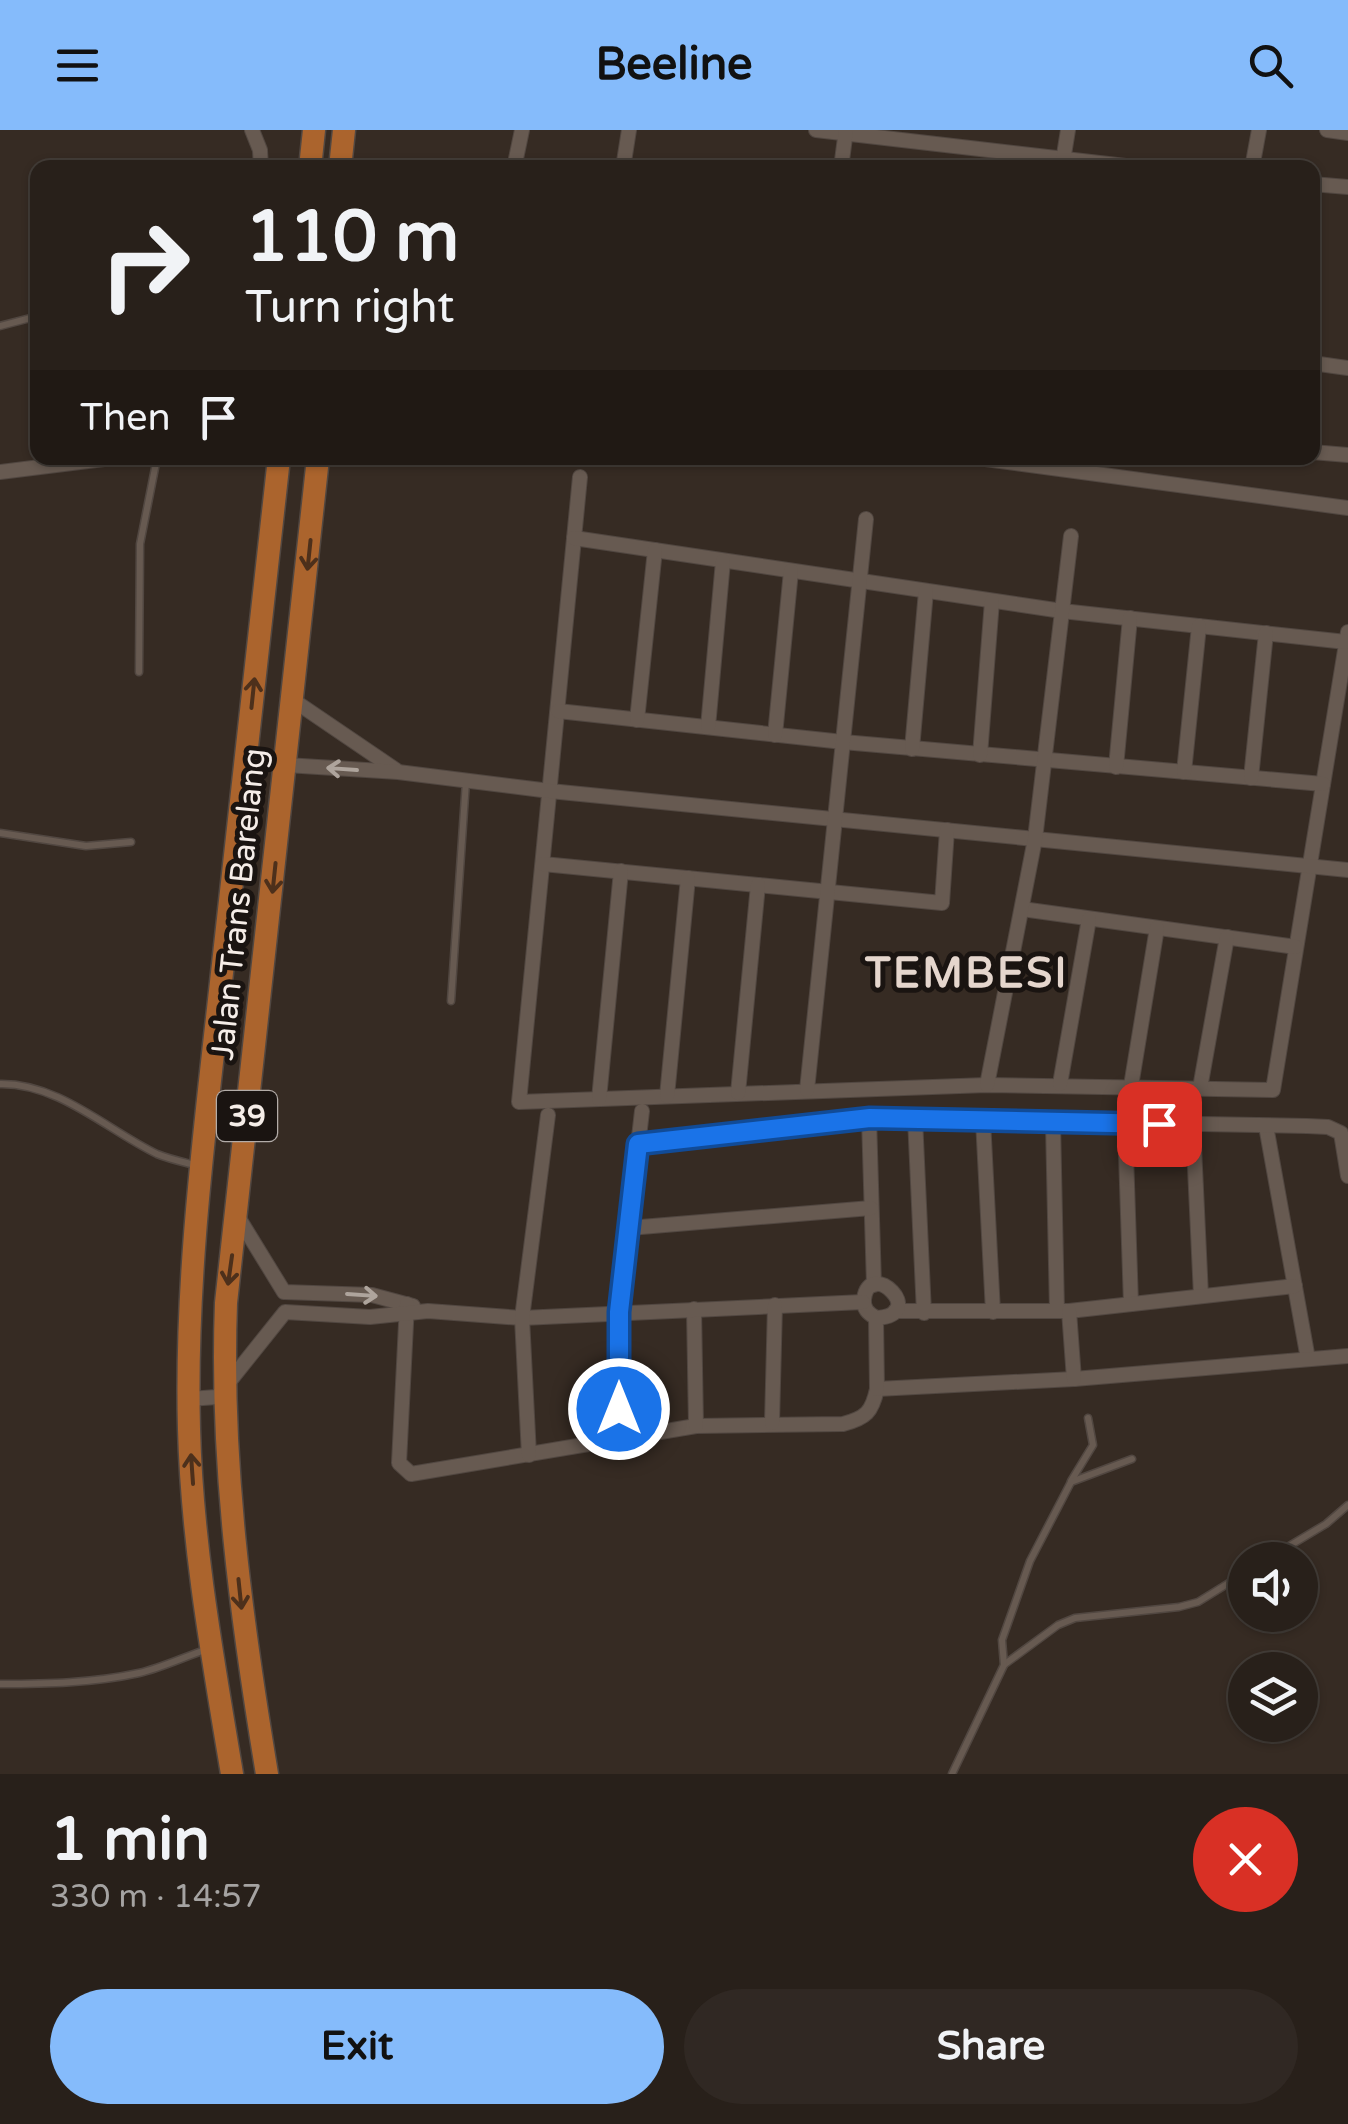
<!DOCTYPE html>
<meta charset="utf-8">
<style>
body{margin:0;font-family:"Varela Round",sans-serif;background:#302823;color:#f1f3f6;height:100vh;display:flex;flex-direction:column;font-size:38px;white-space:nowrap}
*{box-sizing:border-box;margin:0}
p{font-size:32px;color:#a5a3a2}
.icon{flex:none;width:55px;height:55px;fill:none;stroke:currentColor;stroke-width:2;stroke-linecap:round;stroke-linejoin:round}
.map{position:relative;height:1644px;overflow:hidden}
.panel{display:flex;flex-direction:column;background:#28201a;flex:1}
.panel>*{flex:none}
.hud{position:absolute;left:30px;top:30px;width:1290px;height:305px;border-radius:20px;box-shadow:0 2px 8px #0004,0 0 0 2px #443e39;background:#28201a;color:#f1f3f6;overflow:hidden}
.buttons{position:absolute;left:1228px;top:1412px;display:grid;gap:20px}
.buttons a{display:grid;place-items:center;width:90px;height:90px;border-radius:50%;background:#28201a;box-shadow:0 2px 8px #0004,0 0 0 2px #443e39;font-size:50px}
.pin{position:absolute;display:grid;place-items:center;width:85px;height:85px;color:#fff;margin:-42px;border-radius:20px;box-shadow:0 5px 15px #0006}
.me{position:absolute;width:110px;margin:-55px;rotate:0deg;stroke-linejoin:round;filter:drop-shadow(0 0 8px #0008)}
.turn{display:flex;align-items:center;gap:35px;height:210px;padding:0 50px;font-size:45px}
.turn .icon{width:130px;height:130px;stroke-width:2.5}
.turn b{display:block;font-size:70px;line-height:85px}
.then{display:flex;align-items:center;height:95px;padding:0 50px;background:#0003;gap:20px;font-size:38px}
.round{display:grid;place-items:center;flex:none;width:105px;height:105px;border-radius:52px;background:#302823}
.summary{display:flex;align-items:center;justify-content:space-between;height:170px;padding:0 50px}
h1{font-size:60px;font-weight:700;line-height:75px}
.cta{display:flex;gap:20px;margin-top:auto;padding:20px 50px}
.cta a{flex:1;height:115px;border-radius:60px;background:#85bbfb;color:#111;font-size:40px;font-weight:700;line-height:115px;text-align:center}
.cta a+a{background:#302823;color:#f1f3f6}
header{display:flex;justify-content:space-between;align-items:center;height:130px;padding:0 50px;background:#85bbfb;color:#111;font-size:45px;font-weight:700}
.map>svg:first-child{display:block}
</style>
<header><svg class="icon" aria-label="menu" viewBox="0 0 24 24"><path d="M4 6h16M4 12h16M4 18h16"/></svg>Beeline<svg class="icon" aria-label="search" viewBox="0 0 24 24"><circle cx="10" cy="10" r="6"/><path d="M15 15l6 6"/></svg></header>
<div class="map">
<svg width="1348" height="1644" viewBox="0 0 1348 1644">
<rect width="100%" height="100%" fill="#362b23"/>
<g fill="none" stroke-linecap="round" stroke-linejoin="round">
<g stroke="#514741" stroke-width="9">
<g id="service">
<path d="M 0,196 L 38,186"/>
<path d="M 139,542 L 140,414 L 157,328"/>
<path d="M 0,703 L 86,716 L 131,712"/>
<path d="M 451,871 L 466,651"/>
<path d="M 0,954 C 59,953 107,1000 157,1024 C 169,1029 183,1032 195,1035"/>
<path d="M 1071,1351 L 1093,1315 L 1088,1288"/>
<path d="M 1266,1430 L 1326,1394 L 1348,1375"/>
<path d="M 1005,1534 L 1058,1495 L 1075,1488 L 1179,1477 L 1198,1472 L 1245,1443"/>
<path d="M 0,1554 C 47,1554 93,1553 139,1543 C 161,1538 184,1527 205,1520"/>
<path d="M 952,1644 L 1004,1535 L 1002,1510 L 1030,1431 L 1071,1352 L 1132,1329"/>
</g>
</g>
<g stroke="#514741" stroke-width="16">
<g id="minor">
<path d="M 252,0 L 260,20 L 261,38"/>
<path d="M 816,0 L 1143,38"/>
<path d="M 1327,0 L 1348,3"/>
<path d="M 1062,37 L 1068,0"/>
<path d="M 514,38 L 522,0"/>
<path d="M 623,38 L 629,0"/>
<path d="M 841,38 L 846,0"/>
<path d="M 1252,38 L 1259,0"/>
<path d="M 1312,54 L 1348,57"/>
<path d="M 1312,233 L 1348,238"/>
<path d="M 1312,322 L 1348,325"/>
<path d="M 978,328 L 1348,378"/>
<path d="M 0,342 L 112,328"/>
<path d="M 580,347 L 519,972 L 987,955 L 1273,960 L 1348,502"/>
<path d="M 574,408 L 1062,481 L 1346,512"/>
<path d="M 293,570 L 396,640"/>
<path d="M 558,581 L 843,612 L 1323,654"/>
<path d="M 637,590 L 655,420"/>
<path d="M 708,597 L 723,431"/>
<path d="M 775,605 L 791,441"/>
<path d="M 912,619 L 926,461"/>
<path d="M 980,625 L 992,471"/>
<path d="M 286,635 L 398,642 L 550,661 L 1348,740"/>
<path d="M 1116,637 L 1130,488"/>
<path d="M 1184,642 L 1199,496"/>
<path d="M 1251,648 L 1266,503"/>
<path d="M 543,734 L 942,773 L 947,700"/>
<path d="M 1022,779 L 1296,817"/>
<path d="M 1060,954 L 1089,789"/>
<path d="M 987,955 L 1035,709 L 1071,406"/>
<path d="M 1131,956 L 1157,798"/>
<path d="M 1200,958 L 1227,807"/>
<path d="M 807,960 L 866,389"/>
<path d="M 738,963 L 758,755"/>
<path d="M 667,966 L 688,748"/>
<path d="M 599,969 L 621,741"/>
<path d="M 869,988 L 874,1155"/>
<path d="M 915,988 L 924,1183"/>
<path d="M 983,990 L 993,1182"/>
<path d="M 1053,993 L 1057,1181"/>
<path d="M 1125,994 L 1131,1174"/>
<path d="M 1193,995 L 1201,1166"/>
<path d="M 1266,996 L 1308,1229"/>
<path d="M 639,1013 L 869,988 L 1307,996 L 1328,997 L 1341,1003 L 1348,1046"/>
<path d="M 238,1087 L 284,1162 L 372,1165 L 413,1176"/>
<path d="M 629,1098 L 871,1078"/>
<path d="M 407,1174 L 399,1333 L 411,1344 L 696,1296 L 843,1294 C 866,1288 872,1282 877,1259 L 1074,1249 L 1348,1226"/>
<path d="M 694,1179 L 696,1296"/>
<path d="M 895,1181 L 1069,1181 L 1295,1156"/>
<path d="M 1069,1181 L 1074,1249"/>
<path d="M 876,1188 C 930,1185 869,1127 864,1169 C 863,1179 868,1183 876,1188 L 877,1259"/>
<path d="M 189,1269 L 217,1267 L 285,1182 L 370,1187 L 428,1181 L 522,1188 L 863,1172"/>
<path d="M 772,1293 L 775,1175"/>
<path d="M 619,1311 L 619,1182 L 642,981"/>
<path d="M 529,1325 L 522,1188 L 548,985"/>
</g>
</g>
<g stroke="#514741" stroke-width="25">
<g id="trunk">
<path d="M 310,38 L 314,0"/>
<path d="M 340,38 L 344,0"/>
<path d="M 232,1644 C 213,1530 192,1415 189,1299 C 185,1153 204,1006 220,861 C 240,683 260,505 279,328"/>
<path d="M 267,1644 C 241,1488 220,1331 226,1173 L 318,328"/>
</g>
</g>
<use href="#service" stroke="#675a51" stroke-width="6"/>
<use href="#minor" stroke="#675a51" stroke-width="14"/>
<use href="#trunk" stroke="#ab642d" stroke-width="22"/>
</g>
<defs><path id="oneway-shaft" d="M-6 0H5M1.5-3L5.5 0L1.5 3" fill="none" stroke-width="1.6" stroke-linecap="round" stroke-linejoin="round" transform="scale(2.5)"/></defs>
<g stroke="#4d301b">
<use href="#oneway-shaft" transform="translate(309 425) rotate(96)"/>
<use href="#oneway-shaft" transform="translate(253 563) rotate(-84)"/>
<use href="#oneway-shaft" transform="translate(274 748) rotate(96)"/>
<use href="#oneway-shaft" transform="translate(230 1140) rotate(98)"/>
<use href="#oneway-shaft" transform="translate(192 1339) rotate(-94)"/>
<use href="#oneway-shaft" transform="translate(240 1464) rotate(84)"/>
</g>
<g stroke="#aea49c">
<use href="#oneway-shaft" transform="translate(342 639) rotate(-176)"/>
<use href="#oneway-shaft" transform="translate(362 1165) rotate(4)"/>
</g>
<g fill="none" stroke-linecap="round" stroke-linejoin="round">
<g stroke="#114b97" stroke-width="25">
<path id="route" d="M 619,1279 L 619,1182 L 638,1014 L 870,988 L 1159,994"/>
</g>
<use href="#route" stroke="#1a73e8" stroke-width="18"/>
</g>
<g text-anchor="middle" stroke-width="10" stroke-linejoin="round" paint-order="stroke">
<rect fill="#1a1411" stroke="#b3aca8" stroke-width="2.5" x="217" y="961" width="60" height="50" rx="8"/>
<g font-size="30" font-weight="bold" fill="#f5ede8">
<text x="247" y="996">39</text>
</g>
<g font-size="32" fill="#f5ede8" stroke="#1a1411">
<text transform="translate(238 774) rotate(-84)" y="11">Jalan Trans Barelang</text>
</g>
<g font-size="42" font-weight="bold" letter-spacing="2.5" fill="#e5d6cd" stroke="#1a1411">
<text x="967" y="857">TEMBESI</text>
</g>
</g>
</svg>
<div class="buttons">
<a><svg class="icon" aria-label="sound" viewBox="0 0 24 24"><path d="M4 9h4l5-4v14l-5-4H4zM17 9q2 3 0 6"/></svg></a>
<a><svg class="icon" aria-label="layers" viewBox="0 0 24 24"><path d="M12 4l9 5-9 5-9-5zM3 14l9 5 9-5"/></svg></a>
</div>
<div class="pin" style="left:1159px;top:994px;background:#d93025"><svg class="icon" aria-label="arrive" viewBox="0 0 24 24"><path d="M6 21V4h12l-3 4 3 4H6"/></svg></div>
<svg class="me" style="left:619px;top:1279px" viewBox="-20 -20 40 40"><circle r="17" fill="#1a73e8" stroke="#fff" stroke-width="3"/><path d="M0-11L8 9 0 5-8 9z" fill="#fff"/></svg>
<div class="hud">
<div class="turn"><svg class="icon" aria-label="right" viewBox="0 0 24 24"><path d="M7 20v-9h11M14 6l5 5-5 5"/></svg><div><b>110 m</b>Turn right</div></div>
<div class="then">Then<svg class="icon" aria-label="arrive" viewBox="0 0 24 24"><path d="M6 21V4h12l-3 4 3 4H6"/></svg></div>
</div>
</div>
<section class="panel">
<div class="summary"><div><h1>1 min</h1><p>330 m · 14:57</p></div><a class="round" style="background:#d93025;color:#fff"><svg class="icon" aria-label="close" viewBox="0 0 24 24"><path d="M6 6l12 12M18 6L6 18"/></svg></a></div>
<div class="cta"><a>Exit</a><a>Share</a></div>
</section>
